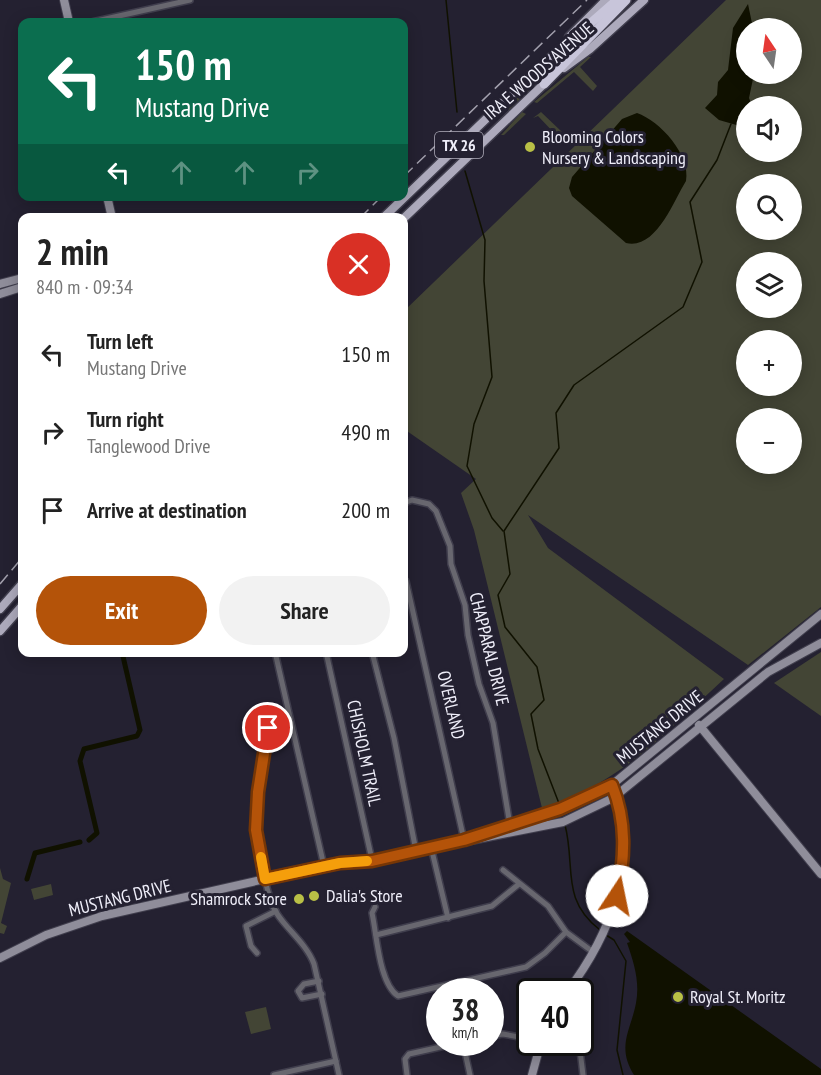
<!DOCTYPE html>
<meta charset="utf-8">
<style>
body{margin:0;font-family:"PT Sans Narrow",sans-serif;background:#f2f2f2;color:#222;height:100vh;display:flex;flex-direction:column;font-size:22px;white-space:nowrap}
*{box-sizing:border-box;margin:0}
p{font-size:20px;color:#767676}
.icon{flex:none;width:33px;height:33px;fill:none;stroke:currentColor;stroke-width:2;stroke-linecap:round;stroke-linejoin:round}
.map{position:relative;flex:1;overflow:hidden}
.drawer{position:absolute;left:18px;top:213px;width:390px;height:444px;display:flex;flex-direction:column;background:#fff;border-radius:12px;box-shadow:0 3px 15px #0003}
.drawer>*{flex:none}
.top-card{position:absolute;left:18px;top:18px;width:390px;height:183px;border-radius:12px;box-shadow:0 3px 15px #0003;background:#0b6e4f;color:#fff;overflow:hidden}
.needle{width:39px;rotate:347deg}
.controls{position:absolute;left:736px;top:18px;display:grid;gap:12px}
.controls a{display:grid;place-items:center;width:66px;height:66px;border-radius:50%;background:#fff;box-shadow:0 3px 15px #0003;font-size:30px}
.speed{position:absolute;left:426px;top:978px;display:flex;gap:12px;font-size:30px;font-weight:700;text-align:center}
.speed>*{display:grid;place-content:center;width:78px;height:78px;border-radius:50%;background:#fff;box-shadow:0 3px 15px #0003;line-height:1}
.speed small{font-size:15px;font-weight:400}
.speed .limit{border:3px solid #111;border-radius:9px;background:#fff;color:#111}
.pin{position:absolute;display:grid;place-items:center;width:51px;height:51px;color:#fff;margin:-26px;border:3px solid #fff;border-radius:50%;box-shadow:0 2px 6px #0007}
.me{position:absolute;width:66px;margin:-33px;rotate:11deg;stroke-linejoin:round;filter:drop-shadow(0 0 4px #0008)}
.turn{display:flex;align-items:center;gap:21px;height:126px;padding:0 18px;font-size:27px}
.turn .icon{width:78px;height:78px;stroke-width:2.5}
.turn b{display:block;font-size:42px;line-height:51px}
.lanes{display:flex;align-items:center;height:57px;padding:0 18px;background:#0003;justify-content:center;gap:30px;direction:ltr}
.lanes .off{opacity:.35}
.round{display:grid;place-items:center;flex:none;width:63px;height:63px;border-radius:32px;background:#f2f2f2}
.head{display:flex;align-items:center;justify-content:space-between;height:102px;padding:0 18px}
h1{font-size:36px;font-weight:700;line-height:45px}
.action{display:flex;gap:12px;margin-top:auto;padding:12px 18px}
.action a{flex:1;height:69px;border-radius:36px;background:#b45309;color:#fff;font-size:24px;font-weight:700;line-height:69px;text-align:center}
.action a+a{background:#f2f2f2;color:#222}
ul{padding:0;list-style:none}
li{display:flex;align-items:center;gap:18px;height:78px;padding:0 18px}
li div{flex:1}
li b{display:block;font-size:22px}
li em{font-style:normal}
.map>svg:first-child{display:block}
</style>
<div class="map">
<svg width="821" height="1075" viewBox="0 0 821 1075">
<rect width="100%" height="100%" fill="#242131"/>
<g fill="#434535" fill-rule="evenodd">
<path d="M 726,0 L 821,0 L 821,607 L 748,665 L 528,515 L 548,548 L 724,679 C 667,731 619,785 542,808 L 474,530 L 461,493 L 476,479 L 404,429 L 404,311 ZM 747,28 L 792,28 L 792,74 L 747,74 ZM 747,106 L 792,106 L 792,152 L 747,152 ZM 747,184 L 792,184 L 792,230 L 747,230 ZM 747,262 L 792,262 L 792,308 L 747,308 ZM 747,340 L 792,340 L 792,386 L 747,386 ZM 747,418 L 792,418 L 792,464 L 747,464 Z"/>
<path d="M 572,47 L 509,110 L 506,108 Z"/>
<path d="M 588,57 L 591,57 L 580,67 L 597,86 L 593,91 L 574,72 L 537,103 L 534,102 Z"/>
<path d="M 522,112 L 526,114 L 504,135 L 501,135 Z"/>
<path d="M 541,112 L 562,132 L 557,136 L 538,116 L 533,118 Z"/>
<path d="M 821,652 L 821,716 L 774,683 Z"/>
<path d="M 0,868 L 3,879 L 11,883 L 1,923 L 7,926 L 4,934 L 0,933 Z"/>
<path d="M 51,884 L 53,895 L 34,900 L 31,889 Z"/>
<path d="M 266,1007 L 271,1029 L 251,1034 L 248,1023 L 251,1022 L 248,1023 L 245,1012 Z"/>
</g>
<g fill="#101100">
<path d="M 748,4 L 753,28 L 747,28 L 747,74 L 754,74 L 749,98 L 752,106 L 747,106 L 747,128 L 719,120 L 705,108 L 717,95 L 718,82 L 728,70 L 733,28 Z"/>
<path d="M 637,113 C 660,121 691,155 686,181 C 673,202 656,250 626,243 L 572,196 L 569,188 L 572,177 L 622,119 Z"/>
<path d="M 627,931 L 821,1069 L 821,1075 L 634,1075 C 616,1046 631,1030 636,1003 C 640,982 634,963 627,943 L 630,942 L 624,934 Z"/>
</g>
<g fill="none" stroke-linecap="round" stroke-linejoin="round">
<g stroke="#101100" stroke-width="1.5">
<path d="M 446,0 L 457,112"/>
<path d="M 465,171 L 485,240 L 484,281 L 492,377 L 474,424 L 467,466 L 492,518 L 503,531"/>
<path d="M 560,806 L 538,749 L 531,714 L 544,700 L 537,667 L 505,627 L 498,595 L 510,574 L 504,531 L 559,448 L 556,413 L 574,385 L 683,307 L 702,262 L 690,202 L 717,160 L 731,124"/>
<path d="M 565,825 C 576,867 560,899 600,930"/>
<path d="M 606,935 L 614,940 L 626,961 L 617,1050 L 623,1075"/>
</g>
<g stroke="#101100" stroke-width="5">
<path d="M 89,840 L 97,833 L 80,761 L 84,749 L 137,736 L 140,730 L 122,652"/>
<path d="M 27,879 L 35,853 L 80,842"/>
</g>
<g stroke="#403e4d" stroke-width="8">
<g id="street">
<path d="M 92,22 L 190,0"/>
<path d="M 404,503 L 412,500 L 429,504 L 436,511 L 450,546 L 451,564 L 465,605 L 468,635 L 479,684 L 493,723 L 510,825"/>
<path d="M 404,580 L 406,581 L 464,840"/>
<path d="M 275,652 L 324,866"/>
<path d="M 326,652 L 372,860"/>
<path d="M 372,652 L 394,738 L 416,851"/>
<path d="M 268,712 C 268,738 262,764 258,790 C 253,827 260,869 272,904 C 279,924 305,940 314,964 L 339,1075"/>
<path d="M 431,847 L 448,918"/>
<path d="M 503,870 L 548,906 L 566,932 L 593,952"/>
<path d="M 375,907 L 372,913 C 377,936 379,983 398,996 L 526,967 L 545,953 L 566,932"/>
<path d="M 376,935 L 492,906 L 519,884"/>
<path d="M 257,953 L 251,946 L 246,926 L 276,911"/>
<path d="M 319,981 L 304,984 L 298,991 L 302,998 L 322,994"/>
<path d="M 574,983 C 590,998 583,1011 580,1030"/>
<path d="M 490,1036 L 503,1034 L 530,1039"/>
<path d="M 579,1042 L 583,1075"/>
<path d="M 463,1043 L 470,1075"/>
<path d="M 274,1075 L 336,1061"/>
<path d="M 407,1075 L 405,1059 L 409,1054 L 463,1042"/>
</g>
</g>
<g stroke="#403e4d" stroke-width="10">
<g id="secondary">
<path d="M 64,0 L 69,22"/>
<path d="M 107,196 L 112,218"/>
<path d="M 0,284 L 22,278"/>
<path d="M 0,294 L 22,287"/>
<path d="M 699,725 L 821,874"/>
<path d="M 471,837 L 560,809 L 608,788 L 821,614"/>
<path d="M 0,958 L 46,935 L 102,916 L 309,869 L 372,860 L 563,822 L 613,798 L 768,672 L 821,643"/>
<path d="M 567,992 C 609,937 641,860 615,792"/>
<path d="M 532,1075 L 541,1042"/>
</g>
</g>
<g stroke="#403e4d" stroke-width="11">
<g id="primary">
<path d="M 569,37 L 606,0"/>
<path d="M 564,68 L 590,49 L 644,0"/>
<path d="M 383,218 L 539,68"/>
<path d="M 404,218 L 547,81"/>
<path d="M 0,609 L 22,584"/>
<path d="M 0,631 L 22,606"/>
</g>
</g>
<g stroke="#403e4d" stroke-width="12">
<g id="highway">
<path d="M 535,72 L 617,0"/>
<path d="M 544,84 L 626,0"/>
</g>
</g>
<use href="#street" stroke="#68676f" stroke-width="5"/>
<use href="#secondary" stroke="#8f8d9a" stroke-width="8"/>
<use href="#primary" stroke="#adaabc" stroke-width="8"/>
<use href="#highway" stroke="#c8c5da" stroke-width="9"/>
<g stroke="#a2a0ad" stroke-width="1.5" stroke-dasharray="12 6" stroke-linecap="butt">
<path d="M 404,176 L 587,0"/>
<path d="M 360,218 L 382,196"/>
<path d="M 0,584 L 22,558"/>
</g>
</g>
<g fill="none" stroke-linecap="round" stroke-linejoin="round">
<g stroke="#753606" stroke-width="15">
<path id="route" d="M 268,728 L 258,792 L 256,830 L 265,879 L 340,863 L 372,861 L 464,840 L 560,809 L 612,785 C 627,822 625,858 617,896"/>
</g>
<use href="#route" stroke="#b45309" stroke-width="10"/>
<path stroke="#f59e0b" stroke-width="10" d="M 261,857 L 265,879 L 340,863 L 367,861"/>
</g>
<g fill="#b9c046" stroke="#242131" stroke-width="2">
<circle cx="530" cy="147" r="6"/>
<circle cx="314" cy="896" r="6"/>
<circle cx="299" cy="899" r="6"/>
<circle cx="678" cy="997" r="6"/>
</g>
<g text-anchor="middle" stroke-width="6" stroke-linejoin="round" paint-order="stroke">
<rect fill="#242131" stroke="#b2b0bd" stroke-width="1.5" x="435" y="132" width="48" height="26" rx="4.5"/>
<g font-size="16" font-weight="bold" fill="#efeef9">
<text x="459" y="151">TX 26</text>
</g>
<g font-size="18" fill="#efeef9" stroke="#242131">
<text transform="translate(539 71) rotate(-41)" y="6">IRA E WOODS AVENUE</text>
<text transform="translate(489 649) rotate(76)" y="6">CHAPPARAL DRIVE</text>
<text transform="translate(451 705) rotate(77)" y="6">OVERLAND</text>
<text transform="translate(660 727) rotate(-39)" y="6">MUSTANG DRIVE</text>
<text transform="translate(364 753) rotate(78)" y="6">CHISHOLM TRAIL</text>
<text transform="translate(120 898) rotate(-14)" y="6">MUSTANG DRIVE</text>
</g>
<g font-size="18" fill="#efeef9" stroke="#242131" text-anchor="start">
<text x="542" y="143">Blooming Colors<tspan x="542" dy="21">Nursery &amp; Landscaping</tspan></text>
<text x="326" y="902">Dalia's Store</text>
<text x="287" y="905" text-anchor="end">Shamrock Store</text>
<text x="690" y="1003">Royal St. Moritz</text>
</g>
</g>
</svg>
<div class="controls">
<a><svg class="needle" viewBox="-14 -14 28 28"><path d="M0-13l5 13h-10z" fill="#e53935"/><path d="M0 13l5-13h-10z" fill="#767676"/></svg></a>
<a><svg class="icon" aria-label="sound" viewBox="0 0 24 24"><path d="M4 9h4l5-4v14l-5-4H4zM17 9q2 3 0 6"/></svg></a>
<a><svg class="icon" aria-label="search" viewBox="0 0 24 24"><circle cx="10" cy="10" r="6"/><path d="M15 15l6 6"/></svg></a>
<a><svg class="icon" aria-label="layers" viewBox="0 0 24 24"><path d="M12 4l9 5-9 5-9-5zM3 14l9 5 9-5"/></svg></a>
<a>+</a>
<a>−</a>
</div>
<div class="speed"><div>38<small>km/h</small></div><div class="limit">40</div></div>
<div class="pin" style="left:268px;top:728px;background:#d93025"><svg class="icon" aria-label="arrive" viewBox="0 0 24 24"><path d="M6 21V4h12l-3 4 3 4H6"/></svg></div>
<svg class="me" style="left:617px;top:896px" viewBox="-20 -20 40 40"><circle r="19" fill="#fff"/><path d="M0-13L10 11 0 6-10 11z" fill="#b45309"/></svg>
<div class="top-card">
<div class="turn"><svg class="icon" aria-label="left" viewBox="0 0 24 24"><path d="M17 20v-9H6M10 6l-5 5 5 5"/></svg><div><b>150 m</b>Mustang Drive</div></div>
<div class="lanes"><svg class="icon" aria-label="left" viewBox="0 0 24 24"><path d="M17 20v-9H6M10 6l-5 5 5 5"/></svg><svg class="icon off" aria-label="ahead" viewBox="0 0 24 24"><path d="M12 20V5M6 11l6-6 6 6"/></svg><svg class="icon off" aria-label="ahead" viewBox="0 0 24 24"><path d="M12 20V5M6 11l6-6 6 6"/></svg><svg class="icon off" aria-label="right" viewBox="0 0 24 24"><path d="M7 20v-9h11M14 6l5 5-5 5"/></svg></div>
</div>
<section class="drawer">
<div class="head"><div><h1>2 min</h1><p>840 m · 09:34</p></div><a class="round" style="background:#d93025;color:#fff"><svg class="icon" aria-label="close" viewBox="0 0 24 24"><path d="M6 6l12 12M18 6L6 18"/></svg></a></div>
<ul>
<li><svg class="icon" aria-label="left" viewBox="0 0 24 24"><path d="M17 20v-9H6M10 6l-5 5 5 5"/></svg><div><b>Turn left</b><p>Mustang Drive</p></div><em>150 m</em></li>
<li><svg class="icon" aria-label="right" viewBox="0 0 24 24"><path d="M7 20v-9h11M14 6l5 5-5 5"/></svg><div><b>Turn right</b><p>Tanglewood Drive</p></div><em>490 m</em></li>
<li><svg class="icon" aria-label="arrive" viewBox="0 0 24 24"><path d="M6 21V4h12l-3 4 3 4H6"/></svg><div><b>Arrive at destination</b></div><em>200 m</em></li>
</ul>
<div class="action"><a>Exit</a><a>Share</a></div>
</section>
</div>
